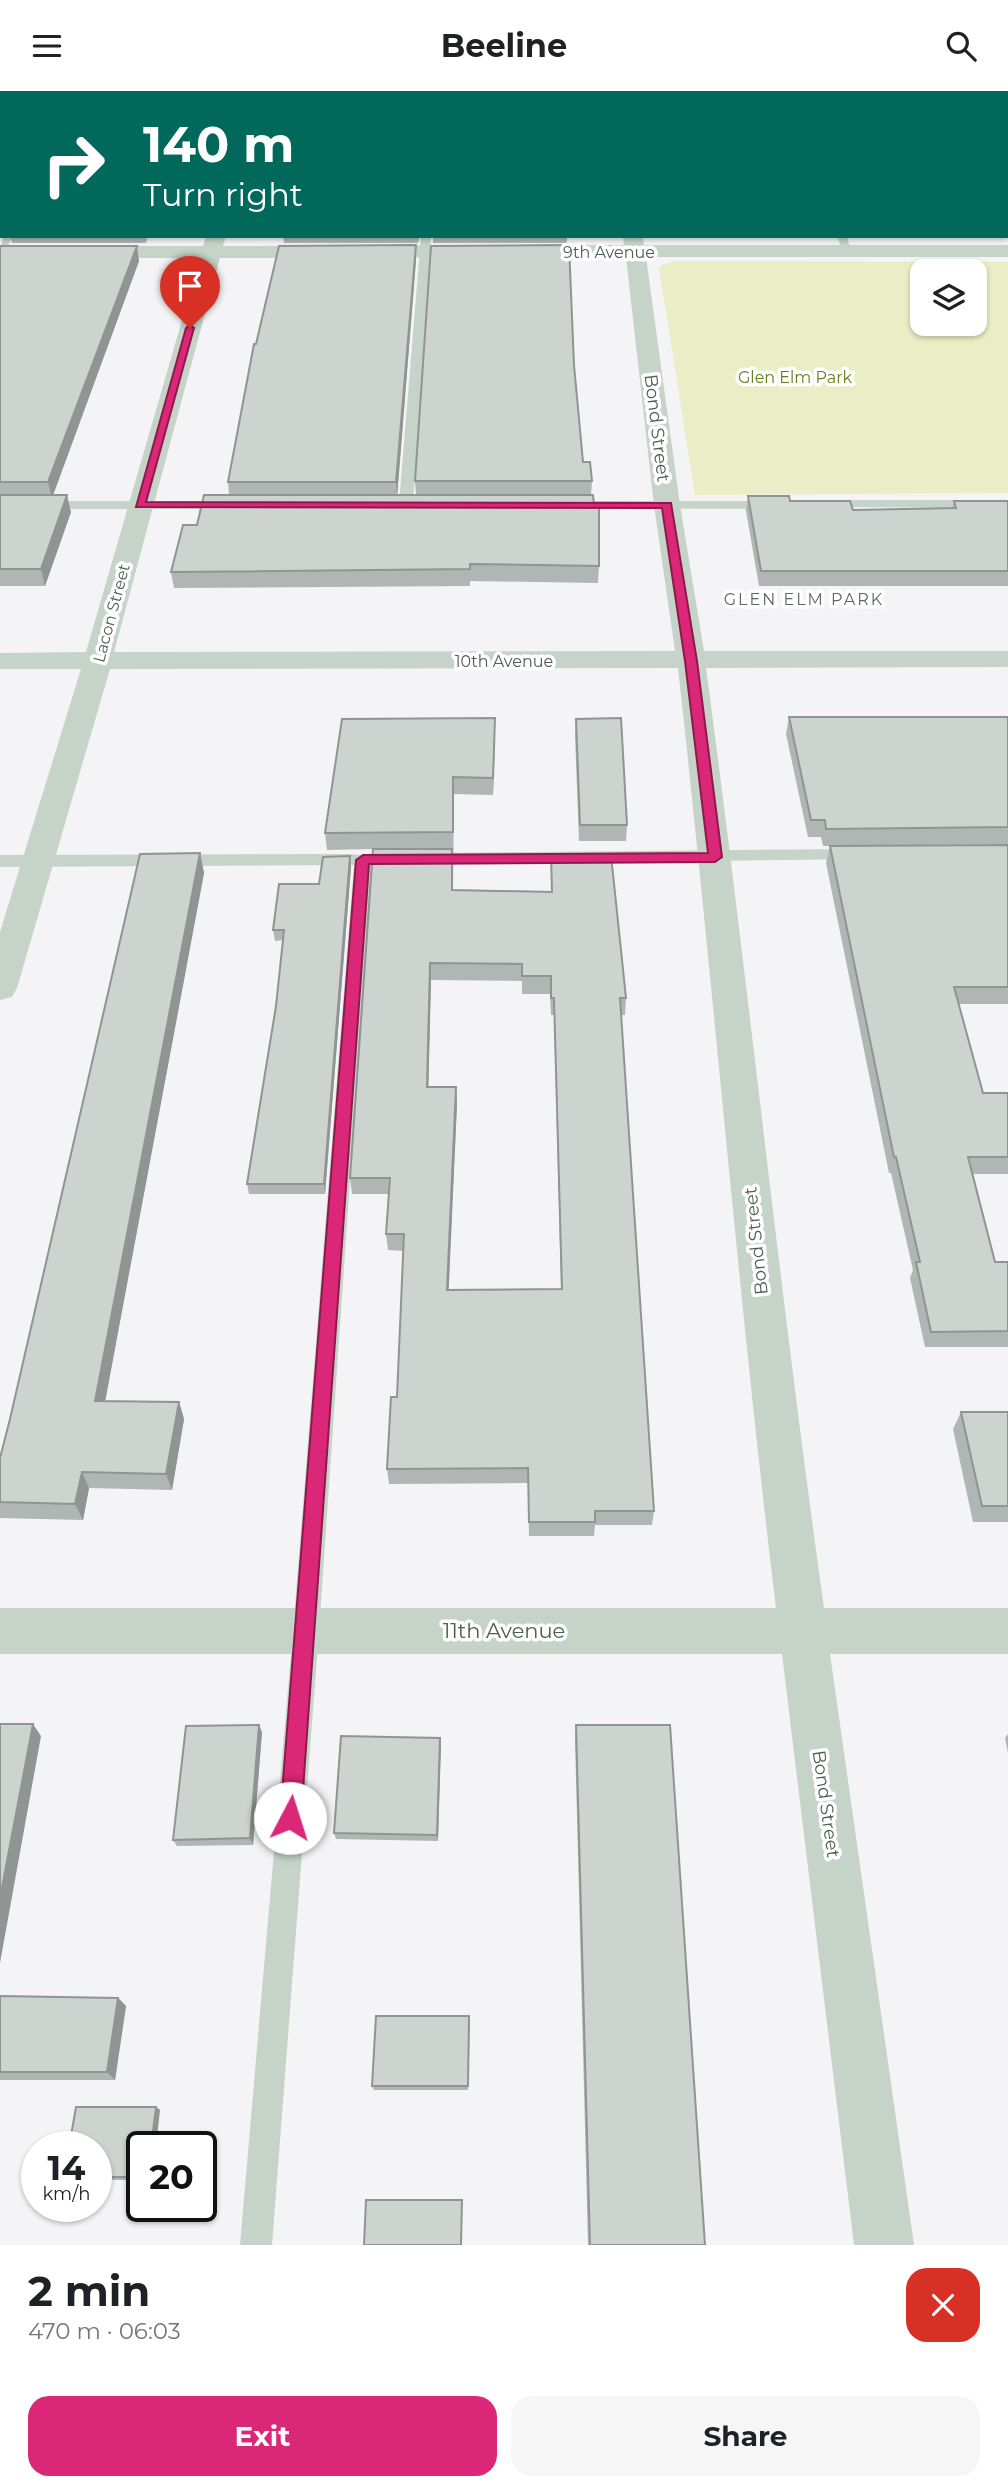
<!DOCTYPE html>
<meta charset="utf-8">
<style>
body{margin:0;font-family:Montserrat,sans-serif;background:#f6f6f6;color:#202124;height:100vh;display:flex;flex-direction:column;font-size:26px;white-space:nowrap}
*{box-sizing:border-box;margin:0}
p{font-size:23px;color:#757577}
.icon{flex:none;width:38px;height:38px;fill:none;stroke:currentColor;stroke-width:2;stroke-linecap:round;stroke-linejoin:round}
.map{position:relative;height:2154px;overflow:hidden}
.drawer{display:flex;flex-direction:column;background:#fff;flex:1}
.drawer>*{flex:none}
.banner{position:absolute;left:0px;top:0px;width:1008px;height:147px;box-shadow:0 2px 5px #0004;background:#00695c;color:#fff;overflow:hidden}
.controls{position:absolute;left:910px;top:168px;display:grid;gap:14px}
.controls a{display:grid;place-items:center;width:77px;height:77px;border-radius:14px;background:#fff;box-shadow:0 2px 5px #0004;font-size:35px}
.speed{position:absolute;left:21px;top:2040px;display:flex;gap:14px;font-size:35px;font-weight:700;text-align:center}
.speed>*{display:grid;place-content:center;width:91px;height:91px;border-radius:50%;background:#fff;box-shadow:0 2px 5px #0004;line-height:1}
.speed small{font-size:18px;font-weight:400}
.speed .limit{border:4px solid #111;border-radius:10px;background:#fff;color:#111}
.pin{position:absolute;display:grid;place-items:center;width:60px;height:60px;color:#fff;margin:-72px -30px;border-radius:50% 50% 50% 0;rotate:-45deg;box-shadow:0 0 7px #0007}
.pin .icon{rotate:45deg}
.me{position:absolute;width:77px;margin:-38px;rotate:5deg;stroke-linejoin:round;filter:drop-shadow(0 0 5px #0008)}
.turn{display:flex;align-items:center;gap:24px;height:147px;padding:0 28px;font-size:32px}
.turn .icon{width:91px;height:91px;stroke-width:2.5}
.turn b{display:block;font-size:49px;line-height:60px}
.round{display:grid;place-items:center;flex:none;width:74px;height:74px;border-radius:21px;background:#f6f6f6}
.summary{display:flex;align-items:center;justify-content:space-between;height:119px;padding:0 28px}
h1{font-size:42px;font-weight:700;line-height:52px}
.primary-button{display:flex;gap:14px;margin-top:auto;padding:14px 28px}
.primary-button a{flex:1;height:80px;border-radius:21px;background:#db2777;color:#fff;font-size:28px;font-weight:700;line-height:80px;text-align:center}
.primary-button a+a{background:#f6f6f6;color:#202124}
header{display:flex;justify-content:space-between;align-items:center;height:91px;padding:0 28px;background:#fff;font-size:32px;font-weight:700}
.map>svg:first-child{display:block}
</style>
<header><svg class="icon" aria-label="menu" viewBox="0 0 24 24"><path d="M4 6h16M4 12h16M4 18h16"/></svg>Beeline<svg class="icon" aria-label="search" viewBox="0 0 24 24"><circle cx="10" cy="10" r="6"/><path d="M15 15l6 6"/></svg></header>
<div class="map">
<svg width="1008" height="2154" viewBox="0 0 1008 2154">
<rect width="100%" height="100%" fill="#f4f3f5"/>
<path fill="#e9eec6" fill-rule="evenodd" d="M 677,170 L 1008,171 L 1008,402 L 695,404 L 659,177 L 664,173 ZM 975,180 L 975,233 L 922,233 L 922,180 Z"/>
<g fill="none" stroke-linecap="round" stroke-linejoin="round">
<g fill="#c5d3c8" fill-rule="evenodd">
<path d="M 3,145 L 13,145 L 4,162 L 0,163 Z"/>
<path d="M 421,145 L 431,145 L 413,413 L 406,417 L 399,413 Z"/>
<path d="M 837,145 L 847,145 L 851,162 L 843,162 Z"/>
<path d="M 825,409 L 1008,409 L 1008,417 L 820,416 L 818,413 Z"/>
<path d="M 0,410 L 229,410 L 236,414 L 229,418 L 0,418 Z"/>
<path d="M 566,410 L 775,410 L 782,414 L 775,418 L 561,417 L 561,411 Z"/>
<path d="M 855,758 L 861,760 L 864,764 L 861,768 L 426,774 L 417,768 L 426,762 Z"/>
<path d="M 351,763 L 369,765 L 372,769 L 319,1540 L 272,2154 L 240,2154 L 293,1540 L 354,774 L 0,776 L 0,764 Z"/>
</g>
<g fill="#c5d3c8" fill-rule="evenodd">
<path d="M 249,0 L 265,0 L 248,2 Z"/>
<path d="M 603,0 L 619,0 L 620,2 L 604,2 Z"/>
<path d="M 956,0 L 972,0 L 973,2 L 957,2 Z"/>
<rect x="1006" y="70" width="2" height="13"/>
<path d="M 206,145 L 226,145 L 223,155 L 624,154 L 623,145 L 643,145 L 644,154 L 1008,154 L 1008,166 L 646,166 L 680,414 L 704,560 L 1008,560 L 1008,576 L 706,577 C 748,890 780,1204 824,1517 L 1008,1517 L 1008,1563 L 830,1563 L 914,2154 L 854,2154 L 782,1563 L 0,1563 L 0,1517 L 776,1517 C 738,1204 713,890 678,577 L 110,578 L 17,897 L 12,906 L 0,909 L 0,841 L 81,578 L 0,578 L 0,562 L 86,561 L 200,167 L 0,167 L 0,155 L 203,155 ZM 626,166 L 654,414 L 675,560 L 114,561 L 220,167 Z"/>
</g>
</g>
<g fill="#b0b6b3" fill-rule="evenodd">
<path d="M 10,145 L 148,145 L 146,152 L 12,152 Z"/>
<path d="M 283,145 L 420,145 L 418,152 L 284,152 Z"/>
<rect x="433" y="145" width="134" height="7"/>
<path d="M 0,155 L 139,170 L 53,404 L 71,421 L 45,495 L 0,495 Z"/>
<path d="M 416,169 L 397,404 L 416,404 L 415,390 L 574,274 L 583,371 L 592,390 L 591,404 L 599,475 L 598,492 L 470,490 L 470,495 L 174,497 L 171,481 L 197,434 L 229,404 L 228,391 L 256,253 Z"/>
<path d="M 748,405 L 853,419 L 952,417 L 954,410 L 1008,410 L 1008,495 L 759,495 L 746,420 Z"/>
<path d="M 789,626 L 1008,626 L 1008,753 L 823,755 L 821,746 L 808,746 L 786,643 Z"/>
<path d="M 576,628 L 627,734 L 626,750 L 579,750 L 575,644 Z"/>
<path d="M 495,644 L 493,704 L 454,703 L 453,799 L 551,801 L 551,764 L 626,907 L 625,924 L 621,924 L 654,1420 L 652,1434 L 595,1434 L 594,1445 L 529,1445 L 528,1392 L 389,1393 L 387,1378 L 397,1306 L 404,1160 L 388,1159 L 386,1143 L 389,1103 L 352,1103 L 350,1087 L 373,758 L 327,759 L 325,742 ZM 431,889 L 522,890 L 522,903 L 550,903 L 551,924 L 554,924 L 561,1198 L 448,1199 L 457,1013 L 456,996 L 428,996 Z"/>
<path d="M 1008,754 L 1008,913 L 958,913 L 983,1002 L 1008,1002 L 1008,1083 L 973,1083 L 995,1171 L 1008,1171 L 1008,1256 L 925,1256 L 910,1187 L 913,1179 L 891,1082 L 889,1082 L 826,772 L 830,755 Z"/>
<path d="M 200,762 L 204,782 L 105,1310 L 179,1311 L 184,1328 L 172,1399 L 89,1397 L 83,1429 L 0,1427 L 0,1367 Z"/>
<path d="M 351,776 L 325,1103 L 249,1103 L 247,1093 L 276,915 L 283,849 L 275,850 L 273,839 L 319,793 Z"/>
<path d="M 961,1321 L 1008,1321 L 1008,1431 L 973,1431 L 953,1338 Z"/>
<path d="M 576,1634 L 705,2154 L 588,2154 L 575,1648 Z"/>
<path d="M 262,1641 L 253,1754 L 177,1755 L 173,1749 Z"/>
<path d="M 1008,1643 L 1008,1662 L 1005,1647 Z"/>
<path d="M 440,1647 L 438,1750 L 336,1748 L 334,1742 Z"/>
<path d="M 0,1905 L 118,1907 L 126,1915 L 115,1989 L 0,1989 Z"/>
<path d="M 470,1930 L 468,1999 L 374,1999 L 372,1995 Z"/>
<path d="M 156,2016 L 160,2019 L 142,2056 L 142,2089 L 96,2089 L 96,2056 Z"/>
</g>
<g fill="#909492">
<path d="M 0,130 L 2,130 L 2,144 L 0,146 Z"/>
<path d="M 416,154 L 416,169 L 397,407 L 396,391 Z"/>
<path d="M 137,155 L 139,170 L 52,407 L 48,391 Z"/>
<path d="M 67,404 L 71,421 L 45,495 L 41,478 Z"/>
<path d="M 495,627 L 495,644 L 493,704 L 493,687 Z"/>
<path d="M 200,762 L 204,782 L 102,1327 L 95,1310 Z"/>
<path d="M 350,765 L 351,776 L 325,1103 L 324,1093 Z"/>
<path d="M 430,872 L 431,889 L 428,1013 L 427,996 Z"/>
<path d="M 456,996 L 457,1013 L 448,1215 L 447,1199 Z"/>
<path d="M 179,1311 L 184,1328 L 172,1399 L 166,1383 Z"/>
<path d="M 82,1381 L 89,1397 L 83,1429 L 75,1413 Z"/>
<path d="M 33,1633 L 41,1645 L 0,1872 L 0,1807 Z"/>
<path d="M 259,1634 L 262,1641 L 253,1754 L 250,1747 Z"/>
<path d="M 440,1647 L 441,1654 L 438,1750 L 437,1744 Z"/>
<path d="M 118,1907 L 126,1915 L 115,1989 L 107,1981 Z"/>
<path d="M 156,2016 L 160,2019 L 156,2056 L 151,2056 Z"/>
</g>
<g fill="#cdd4d0" stroke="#909492" stroke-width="2" fill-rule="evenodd">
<path d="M 0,0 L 200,0 L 200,2 L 2,2 L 2,130 L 0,130 Z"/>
<rect x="318" y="0" width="240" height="2"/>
<path d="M 672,0 L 933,0 L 934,2 L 672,2 Z"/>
<path d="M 416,154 L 396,391 L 228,391 L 254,253 L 256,253 L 279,155 Z"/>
<path d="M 569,154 L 574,274 L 583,371 L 590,371 L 592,390 L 415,390 L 431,155 Z"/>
<path d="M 0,155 L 137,155 L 48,391 L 0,391 Z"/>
<path d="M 0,404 L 67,404 L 41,478 L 0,478 Z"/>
<path d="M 204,404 L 593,404 L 594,415 L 599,415 L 599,475 L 470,473 L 470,478 L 171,481 L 183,434 L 197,434 Z"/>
<path d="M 748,405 L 789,405 L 790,410 L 850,410 L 853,419 L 956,417 L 954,410 L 1008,410 L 1008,480 L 761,480 Z"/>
<path d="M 789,626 L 1008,626 L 1008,736 L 826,738 L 825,729 L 811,729 Z"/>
<path d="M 495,627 L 493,687 L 453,686 L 453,741 L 325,742 L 342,628 Z"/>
<path d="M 621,627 L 627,734 L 580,734 L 576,628 Z"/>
<path d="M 1008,754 L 1008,896 L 954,896 L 983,1002 L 1008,1002 L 1008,1066 L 968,1066 L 995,1171 L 1008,1171 L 1008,1240 L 931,1241 L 916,1171 L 920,1171 L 896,1066 L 894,1066 L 830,755 Z"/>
<path d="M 373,758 L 452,758 L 452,799 L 552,801 L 551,764 L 611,764 L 626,907 L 620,907 L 654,1420 L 595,1420 L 595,1431 L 529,1431 L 528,1377 L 387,1378 L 391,1306 L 397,1306 L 404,1143 L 386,1143 L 390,1087 L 350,1087 ZM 430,872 L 522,873 L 522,885 L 551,885 L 551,907 L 554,907 L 562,1198 L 447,1199 L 456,996 L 427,996 Z"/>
<path d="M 200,762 L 95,1310 L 179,1311 L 166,1383 L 82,1381 L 75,1413 L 0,1411 L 0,1367 L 10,1328 L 140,763 Z"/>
<path d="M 350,765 L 324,1093 L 247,1093 L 276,915 L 284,839 L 273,839 L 279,793 L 319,793 L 323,766 Z"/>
<path d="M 961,1321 L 1008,1321 L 1008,1415 L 982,1415 Z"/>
<path d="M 0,1633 L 33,1633 L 0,1807 Z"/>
<path d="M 259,1634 L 250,1747 L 173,1749 L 186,1635 Z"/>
<path d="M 576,1634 L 670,1634 L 705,2154 L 590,2154 Z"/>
<path d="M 341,1645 L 440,1647 L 437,1744 L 334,1742 Z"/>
<path d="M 0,1905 L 118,1907 L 107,1981 L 0,1981 Z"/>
<path d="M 376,1925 L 469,1925 L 468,1995 L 372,1995 Z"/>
<path d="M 76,2016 L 156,2016 L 151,2056 L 142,2056 L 142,2086 L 96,2086 L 96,2056 L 69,2056 Z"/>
<path d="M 366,2109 L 462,2109 L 461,2154 L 364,2154 Z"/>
</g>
<path fill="#db2777" stroke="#8e194d" stroke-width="2" d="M 190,234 L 194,237 L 146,411 L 671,412 L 697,570 L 722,766 L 715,771 L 369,773 L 301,1727 L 298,1734 L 290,1737 L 283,1734 L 280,1727 L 356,769 L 363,764 L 708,762 L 685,570 L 662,417 L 136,416 L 186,237 Z"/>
<g text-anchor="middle" stroke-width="7" stroke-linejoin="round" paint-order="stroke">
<g font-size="16" fill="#4c5f50" stroke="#fff">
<text x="609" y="167">9th Avenue</text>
<text transform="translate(111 522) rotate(-75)" y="6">Lacon Street</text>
<text x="504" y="576">10th Avenue</text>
</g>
<g font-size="16" fill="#677e1f" stroke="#fff">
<text x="795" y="292">Glen Elm Park</text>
</g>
<g font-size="16" letter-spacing="2" fill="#606762" stroke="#fff">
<text x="804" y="514">GLEN ELM PARK</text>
</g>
<g font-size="18" fill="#4c5f50" stroke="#fff">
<text transform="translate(657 337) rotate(83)" y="6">Bond Street</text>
<text transform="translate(756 1150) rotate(-96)" y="6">Bond Street</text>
<text transform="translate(826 1713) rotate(82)" y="6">Bond Street</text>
</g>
<g font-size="21" fill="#4c5f50" stroke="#fff">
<text x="504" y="1547">11th Avenue</text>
</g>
</g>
</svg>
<div class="controls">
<a><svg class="icon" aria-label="layers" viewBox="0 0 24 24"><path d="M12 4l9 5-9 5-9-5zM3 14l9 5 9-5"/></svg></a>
</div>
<div class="speed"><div>14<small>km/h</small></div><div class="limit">20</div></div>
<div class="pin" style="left:190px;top:237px;background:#d93025"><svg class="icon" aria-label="arrive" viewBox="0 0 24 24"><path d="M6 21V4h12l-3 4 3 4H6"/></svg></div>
<svg class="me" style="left:290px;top:1727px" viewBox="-20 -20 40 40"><circle r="19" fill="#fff"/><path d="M0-13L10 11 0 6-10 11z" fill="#db2777"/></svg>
<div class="banner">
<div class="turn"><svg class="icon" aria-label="right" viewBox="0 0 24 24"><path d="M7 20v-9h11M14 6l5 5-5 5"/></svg><div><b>140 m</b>Turn right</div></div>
</div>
</div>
<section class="drawer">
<div class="summary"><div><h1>2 min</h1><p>470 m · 06:03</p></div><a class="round" style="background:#d93025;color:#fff"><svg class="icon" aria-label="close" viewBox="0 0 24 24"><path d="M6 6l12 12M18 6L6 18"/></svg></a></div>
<div class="primary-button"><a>Exit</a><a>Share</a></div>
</section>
